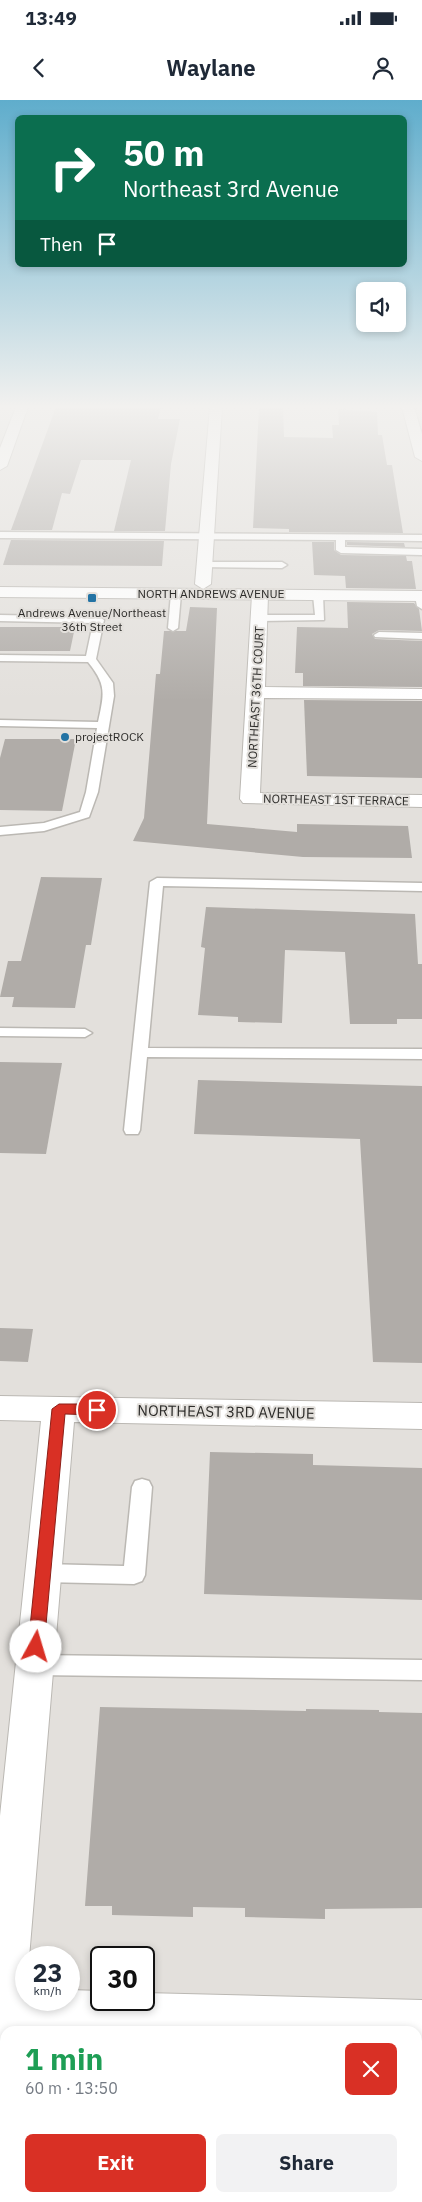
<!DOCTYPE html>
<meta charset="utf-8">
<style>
body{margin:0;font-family:"IBM Plex Sans",sans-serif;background:#f2f2f3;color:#1f2937;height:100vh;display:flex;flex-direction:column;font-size:19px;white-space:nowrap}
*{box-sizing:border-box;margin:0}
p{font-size:16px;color:#747a83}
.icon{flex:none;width:28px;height:28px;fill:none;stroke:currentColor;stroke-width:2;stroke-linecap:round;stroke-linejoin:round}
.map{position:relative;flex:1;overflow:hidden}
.panel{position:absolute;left:0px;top:1926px;width:422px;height:176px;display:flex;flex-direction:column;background:#fff;border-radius:15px 15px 0 0;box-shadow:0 2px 8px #0003}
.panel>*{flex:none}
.banner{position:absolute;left:15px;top:15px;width:392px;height:152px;border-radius:8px;box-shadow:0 2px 8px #0003;background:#0b6e4f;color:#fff;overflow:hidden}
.buttons{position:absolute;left:356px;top:182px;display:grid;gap:10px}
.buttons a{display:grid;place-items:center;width:50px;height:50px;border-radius:8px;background:#fff;box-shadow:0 2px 8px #0003;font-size:25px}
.speed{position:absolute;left:15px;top:1846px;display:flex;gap:10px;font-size:25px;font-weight:700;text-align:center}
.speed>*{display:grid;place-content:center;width:65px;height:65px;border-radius:50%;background:#fff;box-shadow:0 2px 8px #0003;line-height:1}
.speed small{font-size:12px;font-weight:400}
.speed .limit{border:2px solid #111;border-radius:8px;background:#fff;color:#111}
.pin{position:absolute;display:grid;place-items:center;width:42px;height:42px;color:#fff;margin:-21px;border:2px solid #fff;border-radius:50%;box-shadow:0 1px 5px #0007}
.me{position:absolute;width:55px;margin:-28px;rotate:6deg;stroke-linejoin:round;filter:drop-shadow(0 0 4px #0008)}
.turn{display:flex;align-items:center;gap:18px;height:105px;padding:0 25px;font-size:22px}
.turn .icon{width:65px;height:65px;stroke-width:2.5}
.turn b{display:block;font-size:35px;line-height:42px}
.then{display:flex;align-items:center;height:48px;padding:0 25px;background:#0003;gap:10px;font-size:19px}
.round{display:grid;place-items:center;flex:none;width:52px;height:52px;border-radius:8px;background:#f2f2f3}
.headline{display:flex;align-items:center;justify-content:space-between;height:85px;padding:0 25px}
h1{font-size:30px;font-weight:700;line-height:38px;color:#1e9e55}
.action{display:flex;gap:10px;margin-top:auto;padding:10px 25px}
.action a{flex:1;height:58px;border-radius:8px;background:#d93025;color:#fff;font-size:20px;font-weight:700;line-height:58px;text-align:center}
.action a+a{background:#f2f2f3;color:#1f2937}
.status{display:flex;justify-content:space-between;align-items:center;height:35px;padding:0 25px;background:#fff;direction:ltr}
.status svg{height:14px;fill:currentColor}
header{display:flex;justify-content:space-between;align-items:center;height:65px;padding:0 25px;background:#fff;font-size:22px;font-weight:700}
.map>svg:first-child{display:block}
</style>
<div class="status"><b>13:49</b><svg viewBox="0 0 49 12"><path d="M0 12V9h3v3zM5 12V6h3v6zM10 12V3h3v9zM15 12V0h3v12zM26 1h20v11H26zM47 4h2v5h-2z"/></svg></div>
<header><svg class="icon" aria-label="back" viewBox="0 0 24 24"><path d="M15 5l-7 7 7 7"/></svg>Waylane<svg class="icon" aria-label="person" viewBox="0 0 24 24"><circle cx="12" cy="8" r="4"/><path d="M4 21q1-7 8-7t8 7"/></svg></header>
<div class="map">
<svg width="422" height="2102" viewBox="0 0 422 2102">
<rect width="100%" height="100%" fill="#e3e0dc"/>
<g fill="#b0aca8">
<path d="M 56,307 L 161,307 L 158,319 L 180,319 L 171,364 L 165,431 L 114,431 L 131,360 L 81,360 L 70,394 L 62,393 L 52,430 L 11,430 Z"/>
<path d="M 259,307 L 283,307 L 284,337 L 333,338 L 332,325 L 339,325 L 338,309 L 377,312 L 378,335 L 382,335 L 387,365 L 392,365 L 403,433 L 289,432 L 289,429 L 253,428 Z"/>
<path d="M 11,440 L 164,441 L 162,466 L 3,465 Z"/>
<path d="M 312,442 L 334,442 L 334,450 L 341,455 L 406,456 L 407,461 L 412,461 L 416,489 L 346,488 L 345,476 L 314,475 Z"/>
<path d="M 347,442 L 404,443 L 405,447 L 347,445 Z"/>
<path d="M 347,502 L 414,503 L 419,509 L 422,531 L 379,530 L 372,534 L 375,539 L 422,541 L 422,587 L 303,586 L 303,573 L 295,573 L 297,527 L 348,528 Z"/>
<path d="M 190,507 L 217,508 L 207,724 L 297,732 L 297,724 L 408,726 L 412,758 L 303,757 L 133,741 L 144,718 L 156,574 L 160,574 L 164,531 L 186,531 Z"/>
<path d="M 0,527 L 75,527 L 70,551 L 0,551 Z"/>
<path d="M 304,600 L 422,601 L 422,678 L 307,676 Z"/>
<path d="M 5,639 L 76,639 L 62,711 L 0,710 L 0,658 Z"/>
<path d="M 41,777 L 102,778 L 91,845 L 86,845 L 75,908 L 12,907 L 14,897 L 0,897 L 8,861 L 21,861 Z"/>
<path d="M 206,807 L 415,814 L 418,864 L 422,864 L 422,919 L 397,919 L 397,924 L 350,924 L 345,852 L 285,850 L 282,923 L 238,922 L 238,917 L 198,915 L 205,848 L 201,847 Z"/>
<path d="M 0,962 L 62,963 L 46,1054 L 0,1053 Z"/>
<path d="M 198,980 L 422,986 L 422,1263 L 373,1262 L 360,1039 L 194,1034 Z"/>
<path d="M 0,1228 L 33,1229 L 28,1262 L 0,1261 Z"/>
<path d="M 210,1352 L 313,1354 L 313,1365 L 422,1368 L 422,1500 L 204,1494 Z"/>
<path d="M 100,1607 L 306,1611 L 306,1609 L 379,1610 L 379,1612 L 422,1613 L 422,1808 L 325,1809 L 325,1819 L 245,1817 L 245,1808 L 193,1807 L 193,1817 L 112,1815 L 112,1806 L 85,1806 Z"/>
</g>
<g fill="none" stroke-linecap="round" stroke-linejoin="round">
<g stroke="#bbb8b3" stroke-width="3">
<g id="lane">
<path d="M 0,432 L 422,435 L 422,441 L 345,440 L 345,447 L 422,449 L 422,455 L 341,453 L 336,450 L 336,440 L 0,438 Z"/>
<path d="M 203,462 L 282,462 L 287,465 L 282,468 L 200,467 L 198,465 Z"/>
<path d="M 176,491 L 181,494 L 178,528 L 173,531 L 168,528 L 171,494 Z"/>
<path d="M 318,492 L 323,495 L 324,520 L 260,521 L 255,518 L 260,515 L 315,515 L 313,495 Z"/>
<path d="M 420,493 L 422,494 L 422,509 L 417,506 L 415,496 Z"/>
<path d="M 0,515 L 99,517 L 104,520 L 96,559 L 113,583 L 114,596 L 98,692 L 89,717 L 44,731 L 0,735 L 0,727 L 44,723 L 80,712 L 86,692 L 97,628 L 0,626 L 0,620 L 98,622 C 104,594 107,585 88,562 L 0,561 L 0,555 L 86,556 L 93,523 L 0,521 Z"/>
<path d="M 379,532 L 422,533 L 422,539 L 375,537 L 374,535 Z"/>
<path d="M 157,778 L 422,783 L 422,791 L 163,786 L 148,948 L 422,949 L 422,959 L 147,957 L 140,1030 L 138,1034 L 126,1034 L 124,1030 L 150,782 Z"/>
<path d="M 0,928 L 85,929 L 92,933 L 85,937 L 0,936 Z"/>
<path d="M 142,1379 L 149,1381 L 152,1387 L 145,1475 L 142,1481 L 134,1484 L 43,1482 L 35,1479 L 32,1473 L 35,1467 L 43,1464 L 124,1466 L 132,1387 L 135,1381 Z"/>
<path d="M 35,1555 L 422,1560 L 422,1580 L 35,1575 L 27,1572 L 24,1565 L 27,1558 Z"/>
</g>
</g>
<g stroke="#bbb8b3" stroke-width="2">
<g id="street">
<path d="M 16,307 L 28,307 L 7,366 L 0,370 L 0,348 Z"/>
<path d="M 210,307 L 222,307 L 211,484 L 203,489 L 195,484 Z"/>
<path d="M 402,307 L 414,307 L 422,334 L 422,361 L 415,357 Z"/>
<path d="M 260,490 L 268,495 L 265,587 L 422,589 L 422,599 L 264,598 L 260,693 L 422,695 L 422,707 L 243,703 L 240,699 L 252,495 Z"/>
<path d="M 0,1296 L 422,1303 L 422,1329 L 74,1322 L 29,1858 L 26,1858 L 26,1900 L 69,1900 L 69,1890 L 101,1891 L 101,1900 L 144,1900 L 144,1893 L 422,1900 L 422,1946 L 418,1945 L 418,1931 L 5,1931 L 5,1952 L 0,1954 L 0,1716 L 41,1321 L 0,1320 Z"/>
</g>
</g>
<g stroke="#bbb8b3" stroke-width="2">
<path id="secondary" d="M 0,487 L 422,491 L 422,501 L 0,497 Z"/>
</g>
<use href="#lane" fill="#fff" fill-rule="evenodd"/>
<use href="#street" fill="#fff" fill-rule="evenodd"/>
<use href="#secondary" fill="#fff" fill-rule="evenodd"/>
</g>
<linearGradient id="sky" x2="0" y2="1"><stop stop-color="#5fadcc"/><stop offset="0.51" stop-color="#f2f1ef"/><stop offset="1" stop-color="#f2f1ef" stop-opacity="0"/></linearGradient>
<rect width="422" height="601" fill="url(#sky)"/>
<path fill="#d93025" stroke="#8d1f18" d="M 59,1304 L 97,1304 L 104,1310 L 97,1315 L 65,1314 L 44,1547 L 42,1551 L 36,1553 L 31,1551 L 28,1547 L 52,1309 Z"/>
<g fill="#2373a4" stroke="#e3e0dc" stroke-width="2">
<rect x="87" y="493" width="10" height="10" rx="2.5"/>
<circle cx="65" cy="637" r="5"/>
</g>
<g text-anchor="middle" stroke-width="4" stroke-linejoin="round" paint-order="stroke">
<g font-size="12" fill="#2d2c2a" stroke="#e3e0dc">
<text x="211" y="498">NORTH ANDREWS AVENUE</text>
<text transform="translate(256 597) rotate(-87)" y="4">NORTHEAST 36TH COURT</text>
<text transform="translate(336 700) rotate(1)" y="4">NORTHEAST 1ST TERRACE</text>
</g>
<g font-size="12" fill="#2d2c2a" stroke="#e3e0dc">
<text x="92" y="517">Andrews Avenue/Northeast<tspan x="92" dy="14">36th Street</tspan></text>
<text x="75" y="641" text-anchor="start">projectROCK</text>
</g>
<g font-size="15" fill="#2d2c2a" stroke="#e3e0dc">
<text transform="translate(226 1312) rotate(1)" y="5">NORTHEAST 3RD AVENUE</text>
</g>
</g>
</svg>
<div class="buttons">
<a><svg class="icon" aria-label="sound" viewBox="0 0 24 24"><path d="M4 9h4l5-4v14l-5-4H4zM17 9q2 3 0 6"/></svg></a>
</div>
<div class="speed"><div>23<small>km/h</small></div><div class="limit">30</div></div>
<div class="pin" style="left:97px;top:1310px;background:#d93025"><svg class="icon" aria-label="arrive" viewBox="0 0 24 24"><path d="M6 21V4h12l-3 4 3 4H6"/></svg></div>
<svg class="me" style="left:36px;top:1547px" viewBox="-20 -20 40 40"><circle r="19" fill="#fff"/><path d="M0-13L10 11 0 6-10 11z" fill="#d93025"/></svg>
<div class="banner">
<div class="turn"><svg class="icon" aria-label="right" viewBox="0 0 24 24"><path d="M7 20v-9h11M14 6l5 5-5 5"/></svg><div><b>50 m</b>Northeast 3rd Avenue</div></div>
<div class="then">Then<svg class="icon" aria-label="arrive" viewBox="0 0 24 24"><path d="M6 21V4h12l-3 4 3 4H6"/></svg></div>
</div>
<section class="panel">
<div class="headline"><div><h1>1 min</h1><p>60 m · 13:50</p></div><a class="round" style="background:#d93025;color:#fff"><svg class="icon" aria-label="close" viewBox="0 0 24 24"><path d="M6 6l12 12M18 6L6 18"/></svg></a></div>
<div class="action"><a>Exit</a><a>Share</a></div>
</section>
</div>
